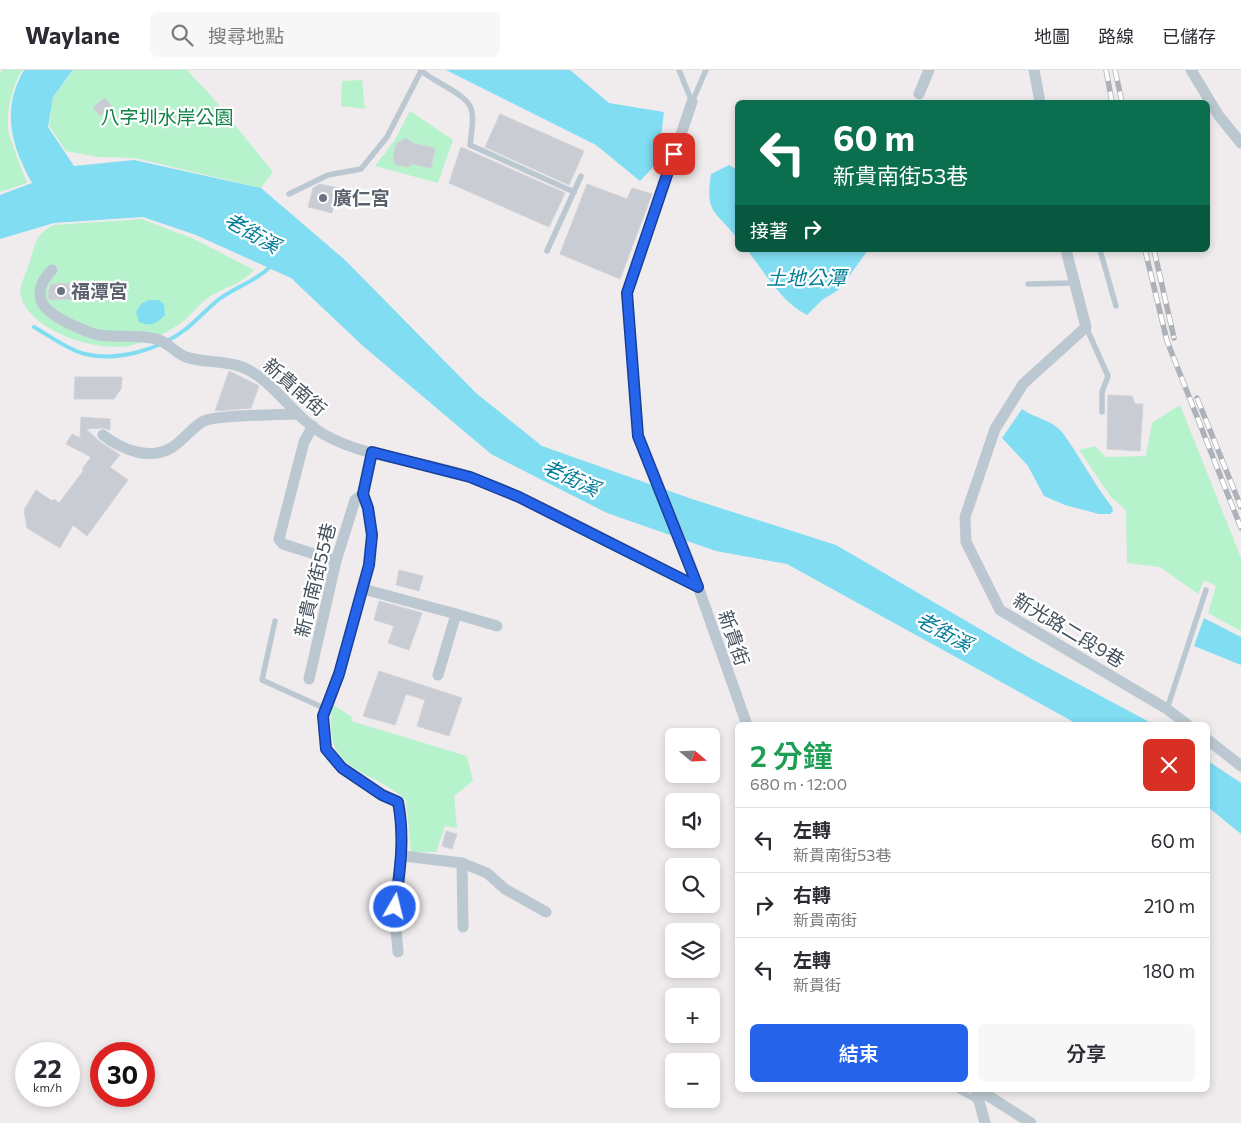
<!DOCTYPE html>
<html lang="zh-TW">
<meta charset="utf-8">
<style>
body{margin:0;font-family:Commissioner,"Noto Sans TC",sans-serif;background:#f7f7f7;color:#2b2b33;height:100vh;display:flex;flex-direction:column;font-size:19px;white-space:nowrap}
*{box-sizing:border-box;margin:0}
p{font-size:16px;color:#7c7c81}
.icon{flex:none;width:28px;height:28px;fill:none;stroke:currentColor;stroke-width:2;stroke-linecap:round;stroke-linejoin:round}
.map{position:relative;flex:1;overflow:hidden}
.drawer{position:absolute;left:735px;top:652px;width:475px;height:370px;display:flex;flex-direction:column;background:#fff;border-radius:8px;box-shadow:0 2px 8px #0003}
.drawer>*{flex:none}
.banner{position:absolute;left:735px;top:30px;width:475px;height:152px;border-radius:8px;box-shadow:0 2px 8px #0003;background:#0b6e4f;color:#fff;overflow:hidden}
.needle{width:32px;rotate:109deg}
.tools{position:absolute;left:665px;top:658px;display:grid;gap:10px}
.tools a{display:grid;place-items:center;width:55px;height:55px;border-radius:8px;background:#fff;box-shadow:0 2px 8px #0003;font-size:25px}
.speed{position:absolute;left:15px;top:972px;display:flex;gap:10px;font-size:25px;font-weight:700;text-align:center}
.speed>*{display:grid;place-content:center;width:65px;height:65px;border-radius:50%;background:#fff;box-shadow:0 2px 8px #0003;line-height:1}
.speed small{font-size:12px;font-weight:400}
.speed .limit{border:8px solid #d22;background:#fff;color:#111}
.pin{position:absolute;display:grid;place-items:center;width:42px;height:42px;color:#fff;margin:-21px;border-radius:10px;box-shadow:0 2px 8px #0006}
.me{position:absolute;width:55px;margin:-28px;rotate:8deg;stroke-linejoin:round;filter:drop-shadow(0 0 4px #0008)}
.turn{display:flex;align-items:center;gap:18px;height:105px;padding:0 15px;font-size:22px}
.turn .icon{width:65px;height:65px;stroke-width:2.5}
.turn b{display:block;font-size:35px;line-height:42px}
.then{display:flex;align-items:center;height:48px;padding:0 15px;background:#0003;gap:10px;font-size:19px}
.round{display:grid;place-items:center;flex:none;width:52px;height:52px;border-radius:8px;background:#f7f7f7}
.head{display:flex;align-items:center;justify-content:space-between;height:85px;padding:0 15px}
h1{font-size:30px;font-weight:600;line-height:38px;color:#1e9e55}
.action{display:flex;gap:10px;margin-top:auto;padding:10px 15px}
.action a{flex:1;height:58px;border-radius:8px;background:#2563eb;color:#fff;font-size:20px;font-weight:600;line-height:58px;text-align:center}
.action a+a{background:#f7f7f7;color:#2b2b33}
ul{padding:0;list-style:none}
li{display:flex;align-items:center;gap:15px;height:65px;padding:0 15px;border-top:1px solid #e1e1e2}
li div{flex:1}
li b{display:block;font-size:19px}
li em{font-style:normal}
header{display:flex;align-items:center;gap:30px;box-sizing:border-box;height:70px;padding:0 25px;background:#fff;border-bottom:1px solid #e1e1e2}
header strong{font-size:24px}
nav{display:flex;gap:28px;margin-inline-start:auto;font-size:18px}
.search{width:350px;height:45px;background:#f7f7f7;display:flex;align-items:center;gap:12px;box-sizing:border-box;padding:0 18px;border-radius:8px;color:#7c7c81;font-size:19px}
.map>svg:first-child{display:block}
</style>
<header>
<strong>Waylane</strong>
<div class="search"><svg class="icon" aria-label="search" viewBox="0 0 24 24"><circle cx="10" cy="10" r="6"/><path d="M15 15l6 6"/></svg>搜尋地點</div>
<nav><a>地圖</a><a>路線</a><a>已儲存</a></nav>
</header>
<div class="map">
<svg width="1241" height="1053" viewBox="0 0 1241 1053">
<rect width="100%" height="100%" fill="#f0eced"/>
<g fill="#b6f2cc">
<path d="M 2,0 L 22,0 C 12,16 5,46 9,64 C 14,81 21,97 27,113 L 0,122 L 0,4 Z"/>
<path d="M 74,0 L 187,0 L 213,28 L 273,102 L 261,118 L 135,88 L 98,87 L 66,81 L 49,56 L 53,27 Z"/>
<path d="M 362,10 L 365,39 L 341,36 L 342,11 Z"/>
<path d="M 410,41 L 453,70 L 438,113 L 375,96 L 395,70 Z"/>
<path d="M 142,149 L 194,169 L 254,200 C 238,217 226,216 209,227 C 200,233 194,242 187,248 C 172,261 154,269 136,274 C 104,285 31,263 21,227 C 18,216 27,202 30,191 C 36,172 36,164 54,155 Z"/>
<path d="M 1180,335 L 1241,488 L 1241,561 L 1208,543 L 1216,516 L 1204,510 L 1198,524 L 1160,497 L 1127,493 L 1126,440 L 1111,427 L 1079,380 L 1095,376 L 1106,387 L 1146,386 L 1152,353 Z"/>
<path d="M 333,635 L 352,647 L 351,651 L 467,686 L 473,711 L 454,726 L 457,758 L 445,756 L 436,782 L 411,782 L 406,730 C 370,697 320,704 333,635 Z"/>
</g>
<g fill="#80ddf2">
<path d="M 24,0 L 73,0 L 53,27 L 48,57 L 74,96 L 134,90 L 261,118 L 345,190 L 476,323 L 542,376 L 692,429 L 836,475 L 1028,587 L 1155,655 L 1079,655 L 787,494 L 716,481 L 607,443 L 491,384 L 363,276 L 291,208 L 196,165 L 143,147 L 54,153 L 0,169 L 0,125 L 32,113 C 11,75 1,40 24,0 Z"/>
<path d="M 446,0 L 570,0 L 609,33 L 664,42 L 658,92 L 640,111 L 596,75 Z"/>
<path d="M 729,95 L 737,100 L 737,168 C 715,140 705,144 711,104 Z"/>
<path d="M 747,180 L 868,180 L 840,219 L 822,230 L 807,245 C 782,233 764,201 747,180 Z"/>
<path d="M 149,230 L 159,230 L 164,234 L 165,245 C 156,254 151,257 139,252 L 136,242 L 142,233 Z"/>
<path d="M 1022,339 C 1034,348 1052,350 1062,362 C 1080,386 1093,413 1112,437 L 1113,441 L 1110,444 L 1099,444 L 1065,435 L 1044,426 L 1028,396 L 1002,368 Z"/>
<path d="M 1204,548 L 1241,567 L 1241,595 L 1194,576 Z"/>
<path d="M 1208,691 L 1241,713 L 1241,764 L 1208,737 Z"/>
</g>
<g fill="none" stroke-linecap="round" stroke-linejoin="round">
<path stroke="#80ddf2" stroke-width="4" d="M 34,257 C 48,265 70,281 85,284 C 118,292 160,279 186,259 C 197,250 207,239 218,230 C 235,217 257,211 272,195"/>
</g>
<g fill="#c9ccd2" stroke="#d0d3d9">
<path d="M 105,28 L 111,36 L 100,46 L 93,37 Z"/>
<path d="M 500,44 L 584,81 L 569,115 L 485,77 Z"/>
<path d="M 406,68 L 415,74 L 435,78 L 431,98 L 412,94 L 408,97 L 396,95 L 393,88 L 396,74 Z"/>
<path d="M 461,77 L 565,123 L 549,157 L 449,113 Z"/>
<path d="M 320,114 L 338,118 L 332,143 L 308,137 L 313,118 Z"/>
<path d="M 587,114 L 627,129 L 632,118 L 652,124 L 620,209 L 560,184 Z"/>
<path d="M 75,213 L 75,229 L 49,230 L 48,222 L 51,214 Z"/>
<path d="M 229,301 L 259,316 L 251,338 L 215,341 Z"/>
<path d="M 75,307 L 122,307 L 121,319 L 114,329 L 74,329 Z"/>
<path d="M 1108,325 L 1132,326 L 1135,334 L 1143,334 L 1140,381 L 1107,379 Z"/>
<path d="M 81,347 L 110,349 L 110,360 L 103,358 L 86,359 L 99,371 L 120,385 L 110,397 L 128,410 L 87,466 L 73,455 L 60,478 L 27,458 L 24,440 L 36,420 L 52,431 L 54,429 L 59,433 L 84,400 L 82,399 L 91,387 L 66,374 L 72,364 L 80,368 Z"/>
<path d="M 399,500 L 423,506 L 419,521 L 396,515 Z"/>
<path d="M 379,531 L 422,543 L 409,580 L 388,573 L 394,556 L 374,550 Z"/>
<path d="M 379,601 L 462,628 L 449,666 L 417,656 L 425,630 L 406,624 L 395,655 L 363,646 Z"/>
<path d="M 446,761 L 457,764 L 452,779 L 442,776 Z"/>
</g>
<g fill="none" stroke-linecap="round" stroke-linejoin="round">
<g stroke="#bcc8d1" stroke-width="5.5">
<path d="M 421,0 C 425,5 434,9 440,13 C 476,34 475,35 470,75 L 574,122"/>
<path d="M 679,0 L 692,32"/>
<path d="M 692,32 L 706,0"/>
<path d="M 289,124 L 328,105 L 361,99 L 387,67 L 421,1"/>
<path d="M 1100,180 L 1116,236"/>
<path d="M 547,181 L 581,106"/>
<path d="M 1028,214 L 1074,213"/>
<path d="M 1086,257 L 1108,306 L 1102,322 L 1102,342"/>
<path d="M 275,551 L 262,610 L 326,639"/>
<path d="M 1167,639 L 1206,520"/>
<path d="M 958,1020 L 978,1031"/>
</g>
<g stroke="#bcc8d1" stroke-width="11">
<path d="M 1034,0 L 1040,32"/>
<path d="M 1191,0 L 1219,46 L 1241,73"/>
<path d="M 919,24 L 929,0"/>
<path d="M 692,32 L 627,223 L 638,366 L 689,491 L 747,655"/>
<path d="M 1066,180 L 1086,257 L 1023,314 L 995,359 L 965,447 L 966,472 L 1000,540 L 1167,639 L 1188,655"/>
<path d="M 52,200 C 39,213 34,229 50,242 C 60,250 87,263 99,265 C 118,268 138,264 156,269 C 167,271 175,283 186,287 C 202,293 224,290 242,297 C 272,308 295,349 325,365 C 370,390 425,390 473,408 C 551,438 623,481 698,517"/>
<path d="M 313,356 L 304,372 L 279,469 L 283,474 L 336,491"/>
<path d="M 103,365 C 121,379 149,391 171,378 C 183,371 192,357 204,351 C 217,345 278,345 296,344"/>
<path d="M 372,382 L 363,424 L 368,438 L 372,465 L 369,495 L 339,604 L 323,646 L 326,679 L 342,698 L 382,725 L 398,732 C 406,773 398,796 396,836 C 394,851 397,867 398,882"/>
<path d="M 363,519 L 456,544 L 438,605"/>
<path d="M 456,544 L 497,556"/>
<path d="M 309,609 L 336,491 L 355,430 L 363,424"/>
<path d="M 1208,670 L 1241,696"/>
<path d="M 403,786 L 462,793 L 487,803 L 505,819 L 546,842"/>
<path d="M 462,793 L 463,857"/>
<path d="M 976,1020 L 985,1053"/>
<path d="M 979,1020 L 1031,1053"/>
</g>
<g stroke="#aeb2b8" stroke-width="5.5">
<g id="rail">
<path d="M 1106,0 L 1112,32"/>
<path d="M 1115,0 L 1122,32"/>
<path d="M 1145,180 L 1167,271 L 1241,458"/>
<path d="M 1154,180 L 1174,268"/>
<path d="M 1197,328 L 1241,437"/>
</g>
</g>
<use href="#rail" stroke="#fff" stroke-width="4" stroke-dasharray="11" stroke-linecap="butt"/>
</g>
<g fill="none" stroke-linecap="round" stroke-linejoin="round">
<g stroke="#184099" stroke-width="12">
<path id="route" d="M 395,837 C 400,801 405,768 398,732 L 382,725 L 342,698 L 326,679 L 323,646 L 339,604 L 369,495 L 372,465 L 368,438 L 363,424 L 372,382 L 470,407 L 519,427 L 698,517 L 638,366 L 627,223 L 674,84"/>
</g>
<use href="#route" stroke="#2563eb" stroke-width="9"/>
</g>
<g fill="#6b7280" stroke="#fff" stroke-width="2">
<circle cx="323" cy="128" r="5"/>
<circle cx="61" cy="221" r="5"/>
</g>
<g text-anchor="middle" stroke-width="4.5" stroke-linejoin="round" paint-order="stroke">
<g font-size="19" fill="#0f8246" stroke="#fff">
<text x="167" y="54">八字圳水岸公園</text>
</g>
<g font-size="19" font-weight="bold" fill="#5b616d" stroke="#fff" text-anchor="start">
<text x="333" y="135">廣仁宮</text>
<text x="71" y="228">福潭宮</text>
</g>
<g font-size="19" fill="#44515c" stroke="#fff">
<text transform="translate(295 317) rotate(41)" y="7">新貴南街</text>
<text transform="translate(315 510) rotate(-76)" y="7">新貴南街55巷</text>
<text transform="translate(1069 560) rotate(31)" y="7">新光路二段9巷</text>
<text transform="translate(734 568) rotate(71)" y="7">新貴街</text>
</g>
<g font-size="20" font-style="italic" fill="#037d99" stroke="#fff">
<text transform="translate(252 163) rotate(30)" y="7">老街溪</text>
<text x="806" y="215">土地公潭</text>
<text transform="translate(571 408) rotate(25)" y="7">老街溪</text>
<text transform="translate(944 562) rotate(28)" y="7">老街溪</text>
</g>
</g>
</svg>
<div class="tools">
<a><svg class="needle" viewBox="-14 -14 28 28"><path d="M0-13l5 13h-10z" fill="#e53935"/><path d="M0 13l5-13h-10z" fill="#7c7c81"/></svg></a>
<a><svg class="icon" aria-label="sound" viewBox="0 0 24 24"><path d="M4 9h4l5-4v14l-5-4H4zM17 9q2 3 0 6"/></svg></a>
<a><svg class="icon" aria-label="search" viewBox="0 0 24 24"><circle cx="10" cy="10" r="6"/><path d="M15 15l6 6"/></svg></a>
<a><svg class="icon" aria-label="layers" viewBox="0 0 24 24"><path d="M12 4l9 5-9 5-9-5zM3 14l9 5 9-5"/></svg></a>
<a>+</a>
<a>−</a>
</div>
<div class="speed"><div>22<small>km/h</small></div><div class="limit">30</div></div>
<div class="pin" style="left:674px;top:84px;background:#d93025"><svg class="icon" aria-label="arrive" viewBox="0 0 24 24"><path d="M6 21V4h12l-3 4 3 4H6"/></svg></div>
<svg class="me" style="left:395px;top:837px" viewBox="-20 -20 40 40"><circle r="17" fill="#2563eb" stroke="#fff" stroke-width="3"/><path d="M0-11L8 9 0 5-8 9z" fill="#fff"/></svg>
<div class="banner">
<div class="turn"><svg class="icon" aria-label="left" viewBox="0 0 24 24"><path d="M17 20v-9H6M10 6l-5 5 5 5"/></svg><div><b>60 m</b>新貴南街53巷</div></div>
<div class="then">接著<svg class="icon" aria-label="right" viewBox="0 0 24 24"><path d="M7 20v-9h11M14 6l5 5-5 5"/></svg></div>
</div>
<section class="drawer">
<div class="head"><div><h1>2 分鐘</h1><p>680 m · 12:00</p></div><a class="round" style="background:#d93025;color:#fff"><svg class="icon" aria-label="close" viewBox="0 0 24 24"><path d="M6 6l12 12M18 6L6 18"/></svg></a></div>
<ul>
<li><svg class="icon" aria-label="left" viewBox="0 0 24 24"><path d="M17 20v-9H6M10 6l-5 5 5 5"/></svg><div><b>左轉</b><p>新貴南街53巷</p></div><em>60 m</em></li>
<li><svg class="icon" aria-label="right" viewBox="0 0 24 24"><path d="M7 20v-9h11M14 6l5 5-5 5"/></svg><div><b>右轉</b><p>新貴南街</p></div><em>210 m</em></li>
<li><svg class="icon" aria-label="left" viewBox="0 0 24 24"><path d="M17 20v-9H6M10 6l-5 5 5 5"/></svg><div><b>左轉</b><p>新貴街</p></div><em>180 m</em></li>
</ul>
<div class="action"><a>結束</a><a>分享</a></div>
</section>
</div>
